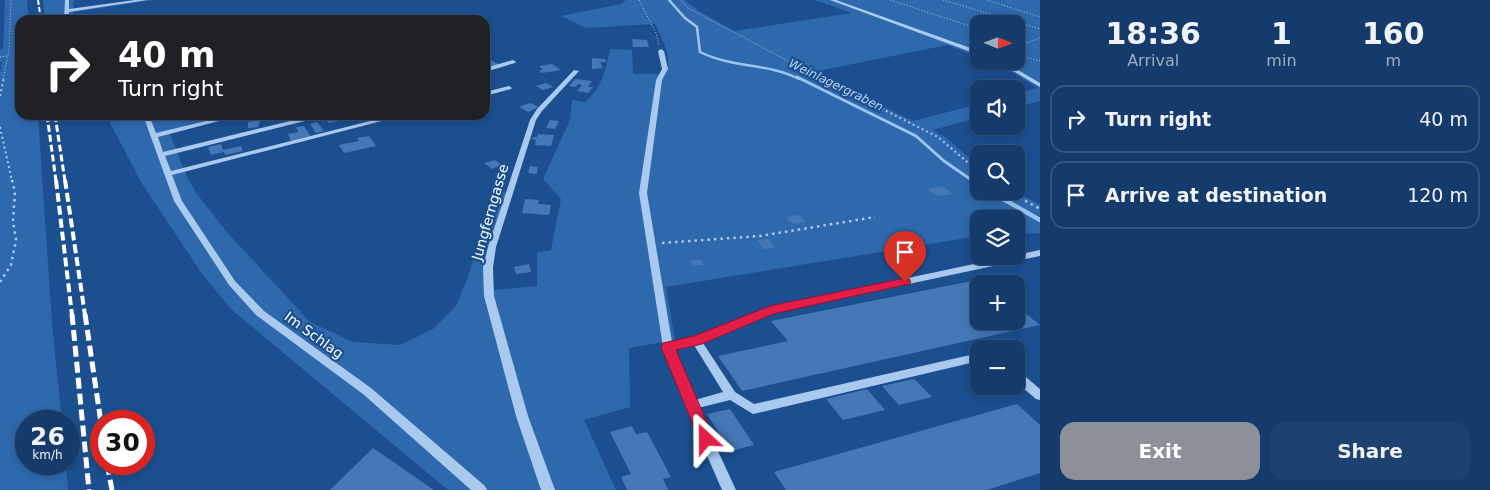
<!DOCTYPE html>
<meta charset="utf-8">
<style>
body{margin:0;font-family:"DejaVu Sans",sans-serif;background:#1d4271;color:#f1f3f6;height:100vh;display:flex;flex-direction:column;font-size:19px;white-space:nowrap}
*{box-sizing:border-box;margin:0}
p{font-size:16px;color:#9dadc1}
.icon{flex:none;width:28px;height:28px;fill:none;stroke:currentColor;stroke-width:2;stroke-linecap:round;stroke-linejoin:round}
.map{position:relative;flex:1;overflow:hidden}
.details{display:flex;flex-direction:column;background:#143b6b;width:450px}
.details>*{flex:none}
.top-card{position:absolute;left:15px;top:15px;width:475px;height:105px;border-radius:15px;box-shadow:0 2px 8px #0003,0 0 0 1px #33557e;background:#202124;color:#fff;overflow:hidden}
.needle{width:32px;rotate:91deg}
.tools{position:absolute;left:970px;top:15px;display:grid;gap:10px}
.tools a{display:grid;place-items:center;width:55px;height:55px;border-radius:10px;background:#143b6b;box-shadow:0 2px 8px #0003,0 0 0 1px #33557e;font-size:25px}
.speed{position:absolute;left:15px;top:410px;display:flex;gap:10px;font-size:25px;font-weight:700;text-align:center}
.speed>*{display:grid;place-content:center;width:65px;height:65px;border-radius:50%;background:#143b6b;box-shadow:0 2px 8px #0003,0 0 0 1px #33557e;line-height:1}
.speed small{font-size:12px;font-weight:400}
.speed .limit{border:8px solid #d22;background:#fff;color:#111}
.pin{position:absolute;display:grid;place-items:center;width:42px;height:42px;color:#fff;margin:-51px -21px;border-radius:50% 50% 50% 0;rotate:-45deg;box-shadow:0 0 5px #0007}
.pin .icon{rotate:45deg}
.me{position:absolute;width:55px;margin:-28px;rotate:336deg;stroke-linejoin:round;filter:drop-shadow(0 0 4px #0008)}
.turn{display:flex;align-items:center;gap:18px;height:105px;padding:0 20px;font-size:22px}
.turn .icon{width:65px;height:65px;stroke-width:2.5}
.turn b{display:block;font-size:35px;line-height:42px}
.eta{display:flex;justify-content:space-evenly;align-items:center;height:85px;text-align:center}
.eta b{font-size:30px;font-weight:600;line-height:35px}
.action{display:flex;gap:10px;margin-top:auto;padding:10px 20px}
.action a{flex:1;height:58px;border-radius:15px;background:#8c9099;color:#fff;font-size:20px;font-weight:600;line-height:58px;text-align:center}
.action a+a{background:#1d4271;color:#f1f3f6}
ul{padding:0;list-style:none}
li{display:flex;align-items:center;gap:15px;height:68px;margin:0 10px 8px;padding:0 10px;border:2px solid #33557e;border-radius:15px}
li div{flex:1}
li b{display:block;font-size:19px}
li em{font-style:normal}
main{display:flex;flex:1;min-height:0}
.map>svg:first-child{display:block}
</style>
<main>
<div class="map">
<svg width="1040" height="490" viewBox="0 0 1040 490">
<rect width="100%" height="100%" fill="#1b4f8f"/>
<g fill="#2e69ad">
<path d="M 5,0 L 27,0 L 29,20 L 20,20 L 20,115 L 38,115 L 52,323 L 62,421 L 26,421 L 26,464 L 66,464 L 68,490 L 0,490 L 0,73 L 2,62 L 0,62 L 0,50 L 3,49 Z"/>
<path d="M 43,0 L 74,0 L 73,9 L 137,0 L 154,0 L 73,12 L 73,20 L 45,20 Z"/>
<path d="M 626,0 L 684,0 L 699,11 L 734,31 L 852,13 L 814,0 L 1040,0 L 1040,101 L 1016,107 L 1016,94 L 1038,88 L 1015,74 L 989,61 L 1016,61 L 1016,24 L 979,24 L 979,57 L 947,45 L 813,72 L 913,121 L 979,104 L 979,117 L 933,130 L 945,137 L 979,166 L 979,191 L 1015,191 L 1040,205 L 1040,233 L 1016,234 L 1016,219 L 979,219 L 979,236 L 666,287 L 675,340 L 629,348 L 630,407 L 584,420 L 616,490 L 448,490 L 231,309 L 202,274 L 141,182 L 106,115 L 230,115 L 169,131 L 186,175 L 197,194 L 225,230 L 310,322 L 353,342 L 400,345 L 433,329 L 456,306 L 468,277 L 491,201 L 492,191 L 508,192 L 485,291 L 537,286 L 537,253 L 551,250 L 561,199 L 543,179 L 570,120 L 572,100 L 585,102 C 602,88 606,69 610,49 L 632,50 L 633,74 L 665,74 C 674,60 662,38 655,24 L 586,28 L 561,16 L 621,4 Z"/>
</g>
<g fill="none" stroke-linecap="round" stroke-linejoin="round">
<path stroke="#9cc4f0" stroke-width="2.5" d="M 669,0 L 685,18 L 697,27 L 700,52 C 732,68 768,63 799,79"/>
<path stroke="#9cc4f0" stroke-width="3" d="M 797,77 L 916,136 L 944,161 L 973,181"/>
<g stroke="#9cc4f0" stroke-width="4.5">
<path d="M 971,180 L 979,185"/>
<path d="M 989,191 L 1040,220"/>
</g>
</g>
<g fill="#4478b7">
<path d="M 632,39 L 647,40 L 649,47 L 633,47 Z"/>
<path d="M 592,58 L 606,59 L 606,62 L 600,62 L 603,68 L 592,69 Z"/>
<path d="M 491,60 L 500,65 L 490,67 L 485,64 L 485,61 Z"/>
<path d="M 552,64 L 561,70 L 542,73 L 539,70 L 543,70 L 539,66 Z"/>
<path d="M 575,79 L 592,81 L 588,87 L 593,87 L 588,93 L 577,91 L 582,85 L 578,84 L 576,87 L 569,86 Z"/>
<path d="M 546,83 L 553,87 L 543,90 L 536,86 Z"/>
<path d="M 530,103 L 539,107 L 528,112 L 519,107 Z"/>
<path d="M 333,115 L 339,115 L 344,120 L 329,123 L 323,118 Z"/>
<path d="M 260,120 L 258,127 L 248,128 L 248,122 Z"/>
<path d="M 550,120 L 559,121 L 555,129 L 546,128 Z"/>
<path d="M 317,122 L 324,131 L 316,133 L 310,124 Z"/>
<path d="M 304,126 L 310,136 L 291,141 L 288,134 L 298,132 L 296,127 Z"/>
<path d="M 538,134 L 554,135 L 551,146 L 535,145 L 536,140 L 532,139 L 533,137 L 537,137 Z"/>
<path d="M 369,136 L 376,146 L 344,153 L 339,145 L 359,141 L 357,138 Z"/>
<path d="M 221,144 L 223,150 L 241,146 L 243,151 L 225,155 L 224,152 L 211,155 L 208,147 Z"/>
<path d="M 495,160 L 502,165 L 492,169 L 484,163 Z"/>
<path d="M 530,166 L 538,167 L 537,174 L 528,173 Z"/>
<path d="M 942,186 L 953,194 L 937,196 L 927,189 Z"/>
<path d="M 525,199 L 539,200 L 538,204 L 551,205 L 549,215 L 522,213 Z"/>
<path d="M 799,215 L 806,222 L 793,224 L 786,217 Z"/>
<path d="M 768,239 L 775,248 L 764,249 L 757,240 Z"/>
<path d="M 690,260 L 701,260 L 704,265 L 693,266 Z"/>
<path d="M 529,264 L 531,272 L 516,274 L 514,267 Z"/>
<path d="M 982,279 L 988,284 L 979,284 L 979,321 L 1016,321 L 1016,306 L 1040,325 L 742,391 L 718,356 L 788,341 L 771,321 Z"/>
<path d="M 914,379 L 932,397 L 899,405 L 882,386 Z"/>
<path d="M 867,389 L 885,410 L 843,420 L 826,399 Z"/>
<path d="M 1017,404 L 1040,425 L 1040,473 L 987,490 L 786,490 L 774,472 Z"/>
<path d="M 730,409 L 754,445 L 730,451 L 707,414 Z"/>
<path d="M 632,426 L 636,434 L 647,432 L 671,477 L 663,479 L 668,490 L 627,490 L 621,477 L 631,474 L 610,432 Z"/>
<path d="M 373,448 L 434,490 L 330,490 Z"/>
</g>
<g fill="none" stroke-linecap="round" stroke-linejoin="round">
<g stroke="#a9c9ee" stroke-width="1" stroke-dasharray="1 2" stroke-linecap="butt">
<path d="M 639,0 L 656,33 L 659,45"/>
<path d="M 681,0 L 688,8 L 822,79"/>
<path d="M 890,0 L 979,29"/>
<path d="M 943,0 L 1040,29"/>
<path d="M 987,0 L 1040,17"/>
<path d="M 1016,41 L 1024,44"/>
<path d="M 1016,47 L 1040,38"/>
<path d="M 1016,54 L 1040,61"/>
<path d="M 0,57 L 8,56"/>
<path d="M 3,79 L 9,51 L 11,0"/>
</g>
<g stroke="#a9c9ee" stroke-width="2" stroke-dasharray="2 3" stroke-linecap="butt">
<path d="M 819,77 L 938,137 L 979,172"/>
<path d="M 0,96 L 4,77"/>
<path d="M 0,127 L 12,181"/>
</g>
<g stroke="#a9c9ee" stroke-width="2.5" stroke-dasharray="2.5 4" stroke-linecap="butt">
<path d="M 1008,191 L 1040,209"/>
<path d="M 662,243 L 760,236 L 875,217"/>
<path d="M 0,282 L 11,265 L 16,240 L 13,221 L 15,192 L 12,180"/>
</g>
<g fill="#a9c9ee" fill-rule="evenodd">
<path d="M 65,0 L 69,0 L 69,9 L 135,0 L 147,0 L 69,12 L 68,20 L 64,20 Z"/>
<path d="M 830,0 L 836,0 L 979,51 L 979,55 Z"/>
<path d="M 661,49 L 664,51 L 668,69 L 662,80 L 647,193 L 672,342 L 695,338 L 770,307 L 1040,250 L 1040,256 L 772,313 L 703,343 L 735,392 L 754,404 L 979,353 L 979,361 L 753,414 L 730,400 L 698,408 L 736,490 L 722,490 L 685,405 L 663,347 L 639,193 L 656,80 L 662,69 L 658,51 ZM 694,345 L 723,392 L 695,400 L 674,350 Z"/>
<path d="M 513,60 L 516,62 L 515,63 L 485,72 L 485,68 Z"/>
<path d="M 996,61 L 1003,61 L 1040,83 L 1040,87 Z"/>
<path d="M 574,70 L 579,71 L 542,111 L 536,120 L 496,247 L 493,268 L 494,296 L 528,416 L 555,490 L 541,490 L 516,416 L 484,296 L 483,268 L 488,247 L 530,120 L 537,109 Z"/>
<path d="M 509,86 L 512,88 L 511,89 L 485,96 L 485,92 Z"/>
<path d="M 143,115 L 149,115 L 156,133 L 231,115 L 242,115 L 158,137 L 163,152 L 315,115 L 326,115 L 325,116 L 165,156 L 171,171 L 394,115 L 405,115 L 172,175 L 182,201 L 235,281 L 264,311 L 371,388 L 485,486 L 487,490 L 471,490 L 363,394 L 256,315 L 229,285 L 174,201 Z"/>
<path d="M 1016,371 L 1020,372 L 1040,389 L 1040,400 L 1036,399 L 1016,382 Z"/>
</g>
<path stroke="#fff" stroke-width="2" stroke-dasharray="5 2" stroke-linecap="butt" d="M 38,0 L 41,20"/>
<g stroke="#fff" stroke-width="3" stroke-dasharray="7 3" stroke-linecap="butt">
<path d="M 47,115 L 56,181"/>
<path d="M 55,115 L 65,181"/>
</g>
<g stroke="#fff" stroke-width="4" stroke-dasharray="9 4" stroke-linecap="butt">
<path d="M 56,180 L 72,315"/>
<path d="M 65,180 L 85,315"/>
</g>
<g stroke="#fff" stroke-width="5" stroke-dasharray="11 5" stroke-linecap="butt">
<path d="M 72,314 L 89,490"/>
<path d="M 85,314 L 101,423"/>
<path d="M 107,464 L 112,490"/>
</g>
</g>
<path fill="#e11d48" stroke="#92132f" d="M 905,278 L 909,279 L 911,282 L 909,284 L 773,314 L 702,344 L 676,350 L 714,439 L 712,444 L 706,446 L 701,444 L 661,347 L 663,343 L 694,336 L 770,306 Z"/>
<g text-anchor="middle" stroke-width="4.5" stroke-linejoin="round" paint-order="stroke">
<g font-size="12" font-style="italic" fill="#b5d3f5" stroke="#1b4f8f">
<text transform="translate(836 85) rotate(26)" y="4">Weinlagergraben</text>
</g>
<g font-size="14" fill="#fff" stroke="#1b4f8f">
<text transform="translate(490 212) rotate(-74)" y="5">Jungferngasse</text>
<text transform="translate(314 335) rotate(36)" y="5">Im Schlag</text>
</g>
</g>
</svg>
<div class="tools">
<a><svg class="needle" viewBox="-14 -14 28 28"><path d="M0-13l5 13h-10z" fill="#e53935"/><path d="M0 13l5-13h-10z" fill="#9dadc1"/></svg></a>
<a><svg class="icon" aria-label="sound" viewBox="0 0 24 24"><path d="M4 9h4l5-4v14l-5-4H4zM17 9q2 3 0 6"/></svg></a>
<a><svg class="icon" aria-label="search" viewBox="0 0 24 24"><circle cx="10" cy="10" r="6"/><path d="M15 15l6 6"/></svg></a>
<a><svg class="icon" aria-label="layers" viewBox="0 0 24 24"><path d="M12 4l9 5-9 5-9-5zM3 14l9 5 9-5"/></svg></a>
<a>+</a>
<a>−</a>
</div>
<div class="speed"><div>26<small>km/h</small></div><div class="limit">30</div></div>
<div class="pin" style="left:905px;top:282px;background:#d93025"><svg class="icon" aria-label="arrive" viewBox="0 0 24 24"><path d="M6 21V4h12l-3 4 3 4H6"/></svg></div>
<svg class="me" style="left:706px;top:439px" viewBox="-20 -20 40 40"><path d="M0-17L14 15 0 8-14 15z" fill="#e11d48" stroke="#fff" stroke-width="4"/></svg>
<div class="top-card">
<div class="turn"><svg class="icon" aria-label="right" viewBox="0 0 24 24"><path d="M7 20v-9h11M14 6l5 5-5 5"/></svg><div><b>40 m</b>Turn right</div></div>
</div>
</div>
<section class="details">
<div class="eta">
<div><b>18:36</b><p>Arrival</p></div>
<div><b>1</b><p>min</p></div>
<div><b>160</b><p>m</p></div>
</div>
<ul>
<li><svg class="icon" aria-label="right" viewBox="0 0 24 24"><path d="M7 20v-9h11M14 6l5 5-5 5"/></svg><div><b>Turn right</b></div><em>40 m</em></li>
<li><svg class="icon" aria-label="arrive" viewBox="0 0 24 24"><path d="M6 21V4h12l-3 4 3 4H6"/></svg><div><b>Arrive at destination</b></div><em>120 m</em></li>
</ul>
<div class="action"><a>Exit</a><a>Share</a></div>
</section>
</main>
